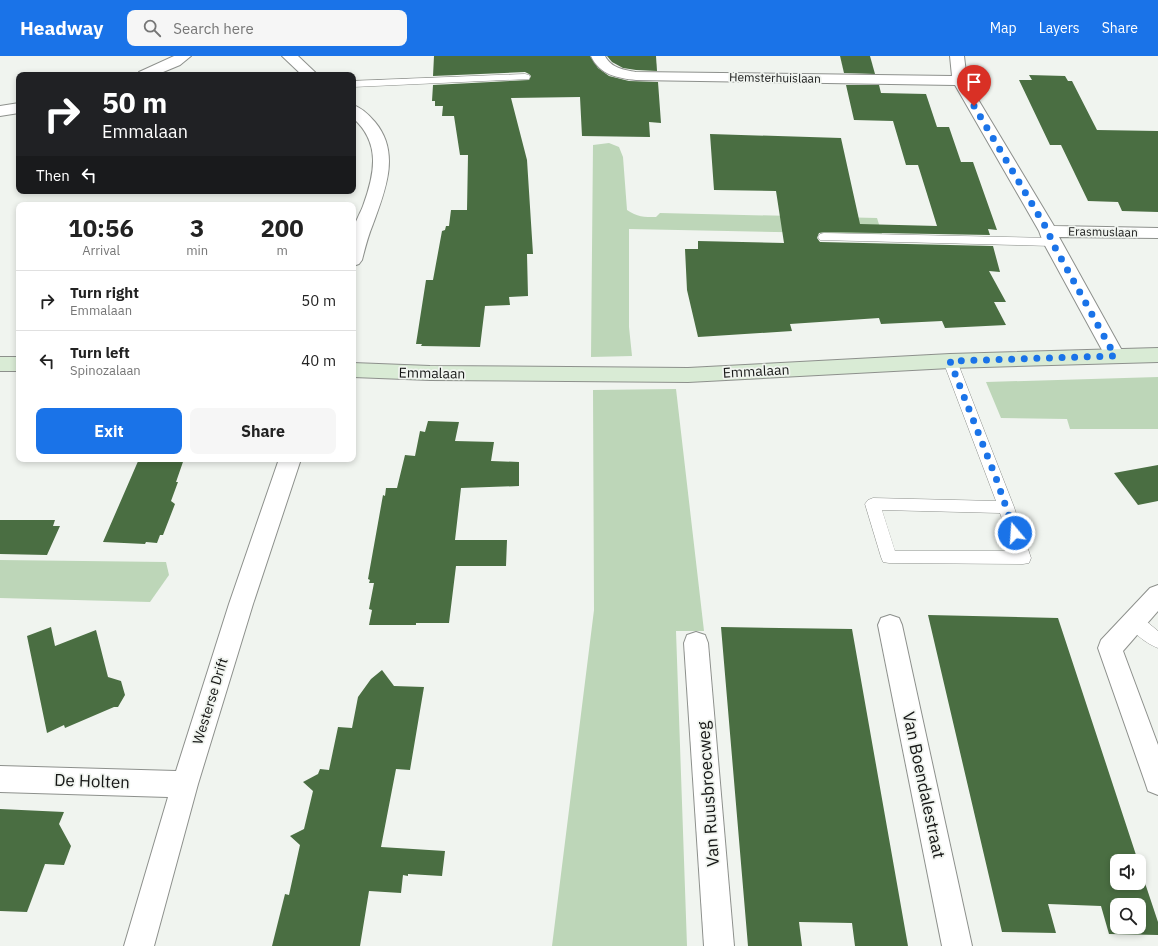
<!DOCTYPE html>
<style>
body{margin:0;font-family:"IBM Plex Sans",sans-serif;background:#f6f6f6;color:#222;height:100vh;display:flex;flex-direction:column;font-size:15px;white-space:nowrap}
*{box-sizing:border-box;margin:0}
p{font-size:13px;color:#767676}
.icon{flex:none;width:22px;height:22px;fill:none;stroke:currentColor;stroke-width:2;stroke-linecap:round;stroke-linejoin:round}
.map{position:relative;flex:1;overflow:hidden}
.details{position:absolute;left:16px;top:146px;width:340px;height:260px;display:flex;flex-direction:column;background:#fff;border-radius:8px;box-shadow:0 2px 6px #0003}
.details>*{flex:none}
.top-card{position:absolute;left:16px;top:16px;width:340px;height:122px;border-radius:8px;box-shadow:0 2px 6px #0003;background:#202124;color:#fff;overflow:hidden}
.buttons{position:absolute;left:1110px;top:798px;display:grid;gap:8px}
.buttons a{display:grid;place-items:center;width:36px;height:36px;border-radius:8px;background:#fff;box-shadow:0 2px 6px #0003;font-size:20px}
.pin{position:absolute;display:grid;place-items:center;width:34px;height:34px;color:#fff;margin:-41px -17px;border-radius:50% 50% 50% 0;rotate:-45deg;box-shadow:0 0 4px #0007}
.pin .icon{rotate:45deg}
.me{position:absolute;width:44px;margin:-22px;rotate:342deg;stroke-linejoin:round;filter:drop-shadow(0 0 3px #0008)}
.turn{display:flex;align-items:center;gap:14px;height:84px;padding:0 20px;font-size:18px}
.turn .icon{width:52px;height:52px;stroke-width:2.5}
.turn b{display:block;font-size:28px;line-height:34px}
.then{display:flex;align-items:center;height:38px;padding:0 20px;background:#0003;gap:8px;font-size:15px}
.eta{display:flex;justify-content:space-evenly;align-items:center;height:68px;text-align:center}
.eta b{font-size:24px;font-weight:800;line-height:28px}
.button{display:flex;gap:8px;margin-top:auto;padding:8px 20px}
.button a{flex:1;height:46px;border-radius:8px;background:#1a73e8;color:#fff;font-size:16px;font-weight:800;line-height:46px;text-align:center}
.button a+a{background:#f6f6f6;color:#222}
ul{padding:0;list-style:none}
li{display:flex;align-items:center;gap:12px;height:60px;padding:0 20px;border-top:1px solid #e0e0e0}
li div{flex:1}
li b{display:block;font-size:15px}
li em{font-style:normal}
header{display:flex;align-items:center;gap:24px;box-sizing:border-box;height:56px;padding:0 20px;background:#1a73e8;color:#fff}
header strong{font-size:19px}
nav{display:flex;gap:22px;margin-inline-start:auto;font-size:14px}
.search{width:280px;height:36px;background:#f6f6f6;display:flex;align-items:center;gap:10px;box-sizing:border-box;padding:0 14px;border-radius:8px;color:#767676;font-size:15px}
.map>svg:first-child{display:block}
</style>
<header>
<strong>Headway</strong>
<div class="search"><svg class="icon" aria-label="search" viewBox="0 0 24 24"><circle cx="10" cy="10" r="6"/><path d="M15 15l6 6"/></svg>Search here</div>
<nav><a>Map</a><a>Layers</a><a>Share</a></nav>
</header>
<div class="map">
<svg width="1158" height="890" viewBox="0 0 1158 890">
<rect width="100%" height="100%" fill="#f0f4ef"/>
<g fill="#bdd6b8">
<path d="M 609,87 L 619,91 L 623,101 L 627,154 C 637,161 644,161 656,161 L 660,157 L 877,162 L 882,178 L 629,173 L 629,271 L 632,300 L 591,301 L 593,89 Z"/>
<path d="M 1158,321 L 1158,373 L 1070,373 L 1067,363 L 1001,362 L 986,326 Z"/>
<path d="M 676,333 L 704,575 L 676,575 L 687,890 L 552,890 L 594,554 L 593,334 Z"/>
<path d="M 0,504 L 166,506 L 169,519 L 150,546 L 0,542 Z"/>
</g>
<g fill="#4a6e42" fill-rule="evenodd">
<path d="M 434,0 L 590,0 L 598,12 L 609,20 L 629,25 L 658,26 L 661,67 L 649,66 L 650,81 L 582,80 L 580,41 L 511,42 L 527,104 L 533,198 L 527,198 L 528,240 L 509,241 L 510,249 L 485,250 L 480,291 L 421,290 L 422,288 L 416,288 L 426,224 L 433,224 L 442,175 L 445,174 L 446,170 L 449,170 L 451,154 L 467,154 L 468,99 L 460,99 L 454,60 L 442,60 L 443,50 L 435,50 L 435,45 L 432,45 L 433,29 L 529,24 L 531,20 L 529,18 L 525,16 L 433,20 Z"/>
<path d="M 607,0 L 656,0 L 657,15 L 636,14 L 623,12 L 612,6 Z"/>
<path d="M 840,0 L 870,0 L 875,18 L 844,17 Z"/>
<path d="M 1029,19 L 1065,20 L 1068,25 L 1072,25 L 1097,74 L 1158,75 L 1158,156 L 1122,155 L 1118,146 L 1088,145 L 1061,89 L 1050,89 L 1019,24 L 1032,24 Z"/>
<path d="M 846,29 L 879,29 L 881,37 L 926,38 L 937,71 L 949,71 L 961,106 L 973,106 L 997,174 L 988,173 L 990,179 L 824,176 L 819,177 L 817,182 L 820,186 L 993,190 L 1000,216 L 989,215 L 1006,246 L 994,246 L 1006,269 L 945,272 L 942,265 L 881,268 L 879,262 L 790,268 L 792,275 L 698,281 L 687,234 L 685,193 L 698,193 L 698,185 L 784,187 L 776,135 L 714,134 L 710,78 L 841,82 L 860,168 L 937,170 L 918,109 L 906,109 L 893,65 L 854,64 Z"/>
<path d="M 428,365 L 459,366 L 455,385 L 494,386 L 491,405 L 519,406 L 519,430 L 461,432 L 455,484 L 507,484 L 506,510 L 456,510 L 449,567 L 416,567 L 416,569 L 369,569 L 372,554 L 369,553 L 374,527 L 369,527 L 370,524 L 368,523 L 383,439 L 385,440 L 386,432 L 397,432 L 405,399 L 415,400 L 420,375 L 425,376 Z"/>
<path d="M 139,403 L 184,403 L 176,426 L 178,426 L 171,445 L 175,448 L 163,479 L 160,479 L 157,487 L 146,486 L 145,488 L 103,486 Z"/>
<path d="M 1158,409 L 1158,445 L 1138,449 L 1114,417 Z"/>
<path d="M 0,464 L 55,464 L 53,470 L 60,470 L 47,499 L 0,498 Z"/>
<path d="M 928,559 L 1058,562 L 1138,805 L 1117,805 L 1117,827 L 1139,827 L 1139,809 L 1158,866 L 1158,879 L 1109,878 L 1101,850 L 1048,848 L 1056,877 L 1002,876 ZM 1117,849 L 1139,849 L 1139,871 L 1117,871 Z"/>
<path d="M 51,571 L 55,590 L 96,574 L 108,621 L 121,625 L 125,639 L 118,651 L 114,651 L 65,672 L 64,669 L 47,677 L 27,580 Z"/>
<path d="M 721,571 L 852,573 L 908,890 L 855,890 L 852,867 L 799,866 L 802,890 L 748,890 Z"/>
<path d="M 382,614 L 394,630 L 424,631 L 410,714 L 396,713 L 381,791 L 445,795 L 442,820 L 408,818 L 408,820 L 403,819 L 401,837 L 369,835 L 360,890 L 272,890 L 285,838 L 289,839 L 300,789 L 290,780 L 304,773 L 313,735 L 303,726 L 318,718 L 320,713 L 329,714 L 338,671 L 352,672 L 358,641 L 371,623 Z"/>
<path d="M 0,753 L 64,756 L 59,768 L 71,790 L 64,809 L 45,808 L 27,856 L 0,855 Z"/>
</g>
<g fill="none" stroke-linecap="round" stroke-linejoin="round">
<g stroke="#8d908c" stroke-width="1">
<g id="lane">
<path d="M 525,18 L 529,19 L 530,21 L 529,23 L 353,31 L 353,25 Z"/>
<path d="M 824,177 L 1052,182 L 1056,183 L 1058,186 L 1056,189 L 1052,190 L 820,184 L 818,181 L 820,178 Z"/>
<path d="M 950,300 L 955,302 L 957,305 L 1014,451 L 1031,502 L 1029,507 L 1023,508 L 889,507 L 883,506 L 881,501 L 865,448 L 868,444 L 873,442 L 996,445 L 943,305 L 945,302 ZM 882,454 L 1000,457 L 1013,495 L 895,495 Z"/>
<path d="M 1134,558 L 1140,560 L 1158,575 L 1158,592 C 1147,588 1131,576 1126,565 L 1128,560 Z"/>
</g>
</g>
<g stroke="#8d908c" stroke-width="2">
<g id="street">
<path d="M 174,0 L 191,0 L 180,9 L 156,19 L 137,19 L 139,16 Z"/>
<path d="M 282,0 L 298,0 L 318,19 L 302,19 Z"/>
<path d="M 591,0 L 605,0 C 611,12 624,14 636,16 L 952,20 L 950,0 L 964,0 L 967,25 L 1054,170 L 1158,172 L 1158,182 L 1059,181 L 1125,300 L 1122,305 L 1115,307 L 1108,305 L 1043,186 L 1039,175 L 955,29 L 636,24 C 617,22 600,19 591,0 Z"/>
<path d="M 19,47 L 19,57 L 0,60 L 0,50 Z"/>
<path d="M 353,49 C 362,52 369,59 375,66 C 401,97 385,135 373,168 C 368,180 365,192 362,204 L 359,208 L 353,210 C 353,199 352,187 353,176 C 354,167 360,158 363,150 C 375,117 381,87 353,62 Z"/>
<path d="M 279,403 L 301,403 L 253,548 L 198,728 L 154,890 L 124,890 L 168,741 L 0,736 L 0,710 L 176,715 L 229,548 Z"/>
<path d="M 1158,529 L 1158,555 L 1123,595 L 1158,689 L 1158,739 L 1148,735 L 1145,726 L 1098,592 L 1101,584 L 1150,532 Z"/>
<path d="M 890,559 L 899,562 L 902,569 L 972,890 L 942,890 L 878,569 L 881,562 Z"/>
<path d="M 696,576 L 705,579 L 708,587 L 734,890 L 704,890 L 684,587 L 687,579 Z"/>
</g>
</g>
<g stroke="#8d908c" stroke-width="2">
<g id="secondary">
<path d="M 1158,292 L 1158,306 L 950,312 L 688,326 L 430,324 L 353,321 L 353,307 L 430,310 L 688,312 L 950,298 Z"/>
<rect x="0" y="301" width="19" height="14"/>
</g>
</g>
<use href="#lane" fill="#fff" fill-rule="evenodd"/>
<use href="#street" fill="#fff" fill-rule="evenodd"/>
<use href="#secondary" fill="#d9ebd5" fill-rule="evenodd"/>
</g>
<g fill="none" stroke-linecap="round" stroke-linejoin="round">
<path stroke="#1a73e8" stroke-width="7" stroke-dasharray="0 12.6" d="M 974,50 L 1048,175 L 1052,186 L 1115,300 L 950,305 L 996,422 L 1015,477"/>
</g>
<g text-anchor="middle" stroke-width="3.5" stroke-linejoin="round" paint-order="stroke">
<g font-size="12" fill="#161716" stroke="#f0f4ef">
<text transform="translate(775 22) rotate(1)" y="4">Hemsterhuislaan</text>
<text transform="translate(1103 176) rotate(1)" y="4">Erasmuslaan</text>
</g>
<g font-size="14" fill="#161716" stroke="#f0f4ef">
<text transform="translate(756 315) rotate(-3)" y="5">Emmalaan</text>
<text transform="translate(432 317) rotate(1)" y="5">Emmalaan</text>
<text transform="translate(210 645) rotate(-73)" y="5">Westerse Drift</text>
</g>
<g font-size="17" fill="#161716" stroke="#f0f4ef">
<text transform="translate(92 725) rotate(2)" y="6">De Holten</text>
<text transform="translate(924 729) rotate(78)" y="6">Van Boendalestraat</text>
<text transform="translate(708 738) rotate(-94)" y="6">Van Ruusbroecweg</text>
</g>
</g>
</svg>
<div class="buttons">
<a><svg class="icon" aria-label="sound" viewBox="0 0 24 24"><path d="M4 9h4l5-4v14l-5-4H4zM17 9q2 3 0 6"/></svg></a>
<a><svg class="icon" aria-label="search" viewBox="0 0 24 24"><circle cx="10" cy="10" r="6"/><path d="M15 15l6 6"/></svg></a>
</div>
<div class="pin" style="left:974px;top:50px;background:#d93025"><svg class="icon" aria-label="arrive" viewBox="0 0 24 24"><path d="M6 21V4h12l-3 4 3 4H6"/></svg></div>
<svg class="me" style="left:1015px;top:477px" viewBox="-20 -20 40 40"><circle r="17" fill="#1a73e8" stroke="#fff" stroke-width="3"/><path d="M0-11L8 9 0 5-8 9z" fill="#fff"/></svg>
<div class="top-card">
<div class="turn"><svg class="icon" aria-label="right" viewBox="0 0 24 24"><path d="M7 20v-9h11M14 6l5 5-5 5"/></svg><div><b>50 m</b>Emmalaan</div></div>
<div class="then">Then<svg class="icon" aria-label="left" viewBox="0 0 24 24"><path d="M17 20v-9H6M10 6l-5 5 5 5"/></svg></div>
</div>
<section class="details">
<div class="eta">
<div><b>10:56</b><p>Arrival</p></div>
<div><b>3</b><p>min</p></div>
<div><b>200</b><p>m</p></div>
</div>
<ul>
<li><svg class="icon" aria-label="right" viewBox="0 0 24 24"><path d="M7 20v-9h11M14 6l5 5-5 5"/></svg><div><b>Turn right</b><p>Emmalaan</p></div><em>50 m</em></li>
<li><svg class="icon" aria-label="left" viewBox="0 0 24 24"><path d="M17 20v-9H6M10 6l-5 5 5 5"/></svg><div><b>Turn left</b><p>Spinozalaan</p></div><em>40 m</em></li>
</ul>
<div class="button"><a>Exit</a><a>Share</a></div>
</section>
</div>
